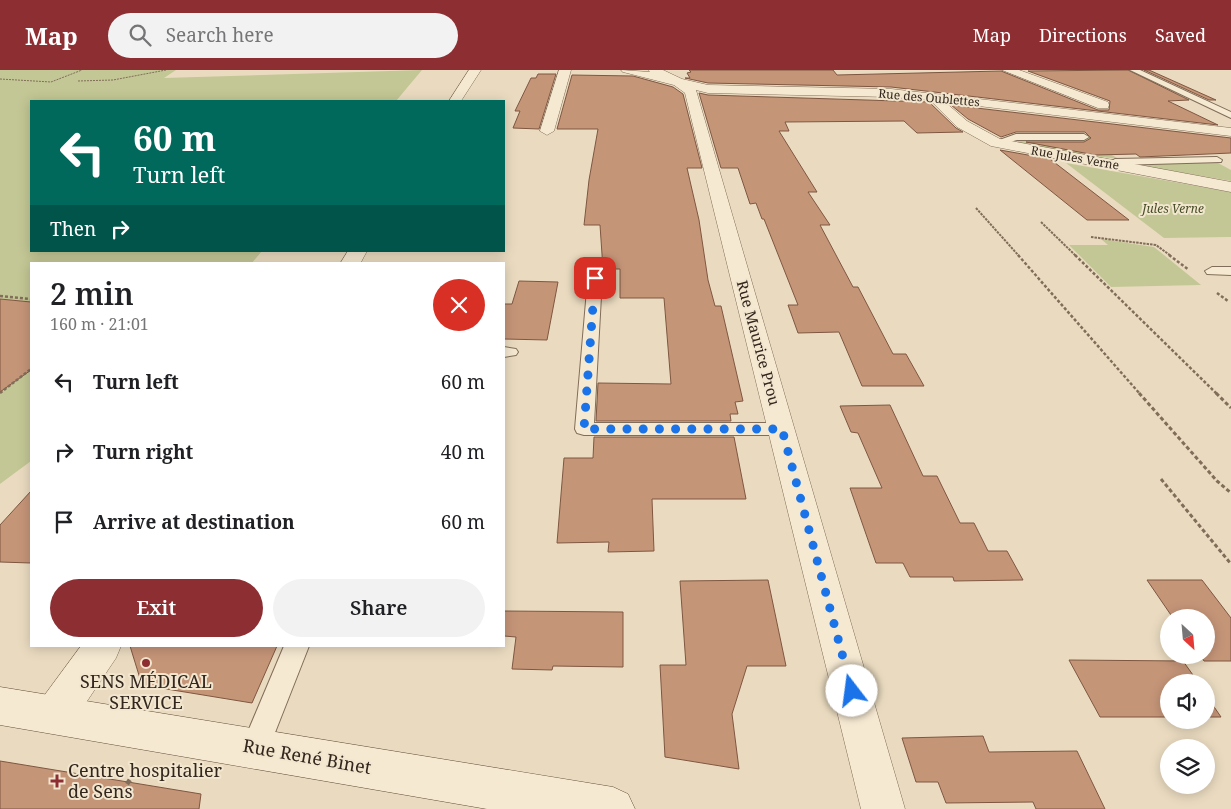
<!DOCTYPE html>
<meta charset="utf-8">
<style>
body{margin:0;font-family:"Noto Serif",serif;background:#f2f2f2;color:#202124;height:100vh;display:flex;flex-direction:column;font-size:19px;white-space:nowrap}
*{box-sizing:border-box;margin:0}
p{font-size:16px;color:#757577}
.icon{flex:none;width:28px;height:28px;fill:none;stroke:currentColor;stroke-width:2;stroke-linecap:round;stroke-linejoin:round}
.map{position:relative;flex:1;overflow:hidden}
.panel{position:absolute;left:30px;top:192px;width:475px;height:385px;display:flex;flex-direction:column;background:#fff;border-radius:0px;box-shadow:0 2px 12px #0003}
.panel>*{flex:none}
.hud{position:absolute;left:30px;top:30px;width:475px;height:152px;border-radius:0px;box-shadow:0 2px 12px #0003;background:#00695c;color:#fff;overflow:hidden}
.needle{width:32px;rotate:154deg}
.controls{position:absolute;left:1160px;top:539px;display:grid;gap:10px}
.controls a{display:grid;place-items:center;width:55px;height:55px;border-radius:50%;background:#fff;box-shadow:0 2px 12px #0003;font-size:25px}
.pin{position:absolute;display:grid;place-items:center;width:42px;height:42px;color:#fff;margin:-21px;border-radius:10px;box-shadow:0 2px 8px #0006}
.me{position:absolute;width:55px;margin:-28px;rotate:345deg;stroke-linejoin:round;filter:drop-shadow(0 0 4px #0008)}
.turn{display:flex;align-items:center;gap:18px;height:105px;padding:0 20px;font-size:22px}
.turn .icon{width:65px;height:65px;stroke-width:2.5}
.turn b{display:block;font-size:35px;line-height:42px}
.then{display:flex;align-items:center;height:48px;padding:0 20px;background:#0003;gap:10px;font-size:19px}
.round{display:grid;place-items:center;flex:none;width:52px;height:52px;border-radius:26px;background:#f2f2f2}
.headline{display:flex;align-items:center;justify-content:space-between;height:85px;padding:0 20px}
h1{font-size:30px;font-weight:600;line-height:38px}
.button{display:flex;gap:10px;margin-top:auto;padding:10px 20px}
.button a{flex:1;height:58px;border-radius:30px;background:#8c2e32;color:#fff;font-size:20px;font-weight:600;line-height:58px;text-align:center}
.button a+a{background:#f2f2f2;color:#202124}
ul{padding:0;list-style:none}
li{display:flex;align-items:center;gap:15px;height:70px;padding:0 20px}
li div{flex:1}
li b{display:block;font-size:19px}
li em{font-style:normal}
header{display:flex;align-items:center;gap:30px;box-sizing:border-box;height:70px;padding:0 25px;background:#8c2e32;color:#fff}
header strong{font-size:24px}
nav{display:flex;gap:28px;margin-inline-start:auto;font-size:18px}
.search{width:350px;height:45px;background:#f2f2f2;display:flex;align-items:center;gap:12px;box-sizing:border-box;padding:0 18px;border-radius:28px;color:#757577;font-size:19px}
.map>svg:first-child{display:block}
</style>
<header>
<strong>Map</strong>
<div class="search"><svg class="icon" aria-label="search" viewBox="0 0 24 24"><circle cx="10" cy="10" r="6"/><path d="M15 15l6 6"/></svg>Search here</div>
<nav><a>Map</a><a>Directions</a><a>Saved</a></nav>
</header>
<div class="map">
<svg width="1231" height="739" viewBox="0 0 1231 739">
<rect width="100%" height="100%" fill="#eadbc0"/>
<g fill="#c3c795">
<path d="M 0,0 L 176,0 L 164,8 L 422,0 L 396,31 L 31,31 L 31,181 L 262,181 L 251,194 L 31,194 L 31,391 L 0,414 Z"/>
<path d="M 1110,57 L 1092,74 L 1119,89 L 1077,84 L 1019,74 L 1017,70 L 1090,67 Z"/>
<path d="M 1066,93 L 1231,122 L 1231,167 L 1164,168 Z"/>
<path d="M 1126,93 L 1218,93 L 1231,100 L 1231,111 Z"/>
<path d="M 1101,169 L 1154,177 L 1201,215 L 1111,217 L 1069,175 L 1108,175 Z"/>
</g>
<g fill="#c59578" stroke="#7f5741">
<path d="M 689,0 L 833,0 L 837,5 L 1001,1 L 1098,40 L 1109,40 L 1110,31 L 1028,1 L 1128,0 L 1189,30 L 1168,31 L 1218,55 L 891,17 L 708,13 L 685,8 L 690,8 L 687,3 L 691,2 Z"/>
<path d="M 1144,0 L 1149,0 L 1216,30 L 1209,30 Z"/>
<path d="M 538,4 L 556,4 L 539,59 L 513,58 L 520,41 L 515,41 L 531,8 L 536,8 Z"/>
<path d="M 572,5 L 633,6 L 673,17 L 683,24 L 702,98 L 687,98 L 699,150 L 708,210 L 715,236 L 721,236 L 743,331 L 735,332 L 738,344 L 730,344 L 731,351 L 596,351 L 598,313 L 671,314 L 664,228 L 620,228 L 620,199 L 603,199 L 600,155 L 584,155 L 589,110 L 598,59 L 557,59 Z"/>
<path d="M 699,23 L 708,25 L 929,32 L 956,58 L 963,62 L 917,63 L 904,51 L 785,52 L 789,61 L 779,61 L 817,122 L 808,122 L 830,155 L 820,155 L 853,217 L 858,217 L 893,284 L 906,284 L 924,316 L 862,316 L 839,262 L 798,263 L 788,235 L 798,235 L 764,149 L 762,149 L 756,133 L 750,134 L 738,98 L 721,98 Z"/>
<path d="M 951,35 L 1231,68 L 1231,83 L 1140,87 L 1136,84 L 1095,85 L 1026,72 L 1084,72 L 1091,68 L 1085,62 L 1016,62 L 1001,67 L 968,49 Z"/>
<path d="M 1000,80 L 1050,89 L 1129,150 L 1087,150 Z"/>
<path d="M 519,211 L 558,212 L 547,270 L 504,269 L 504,234 L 512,234 Z"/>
<path d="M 0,229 L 31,232 L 31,300 L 0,322 Z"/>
<path d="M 890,335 L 923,406 L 937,406 L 960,453 L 974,453 L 988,481 L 1007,481 L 1023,510 L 954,511 L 953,507 L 910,507 L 903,493 L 876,493 L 850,418 L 882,418 L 858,363 L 851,362 L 840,336 Z"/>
<path d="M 594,367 L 734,367 L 746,429 L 652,429 L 654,481 L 608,482 L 609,472 L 557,473 L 564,388 L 593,388 Z"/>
<path d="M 31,421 L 31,493 L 0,492 L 0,455 Z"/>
<path d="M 768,510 L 786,596 L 747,596 L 732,644 L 739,699 L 665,687 L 660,595 L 686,595 L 680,511 Z"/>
<path d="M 1147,510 L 1202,510 L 1231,548 L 1231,591 L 1204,591 L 1200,585 L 1206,585 L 1206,548 L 1173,548 Z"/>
<path d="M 504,541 L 623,542 L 623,597 L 553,596 L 552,600 L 512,599 L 516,567 L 504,566 Z"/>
<path d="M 130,576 L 277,576 L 252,633 L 142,615 Z"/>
<path d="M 1069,590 L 1183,591 L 1198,612 L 1169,612 L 1169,647 L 1100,647 Z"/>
<path d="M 1206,625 L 1221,647 L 1206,647 Z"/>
<path d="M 983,666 L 989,682 L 1077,681 L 1105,739 L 1036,739 L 1033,732 L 946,733 L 938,712 L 916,712 L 902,668 Z"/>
<path d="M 0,691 L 201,724 L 199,739 L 0,739 Z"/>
</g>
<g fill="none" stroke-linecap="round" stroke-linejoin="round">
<g stroke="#816d59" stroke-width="2">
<g id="lane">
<path d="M 1130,0 L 1140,0 L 1231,42 L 1231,48 Z"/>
<path d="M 1016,64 L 1084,64 L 1089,67 L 1084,70 L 1017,70 L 996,76 L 991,73 Z"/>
<path d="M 1217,87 L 1222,90 L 1221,92 L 1117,95 L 1111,97 L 1106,94 L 1115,89 Z"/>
<path d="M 1212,197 L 1231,197 L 1231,205 L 1207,204 L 1205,201 Z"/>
<path d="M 595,204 L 602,208 L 594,353 L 782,353 L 789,355 L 791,359 L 789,363 L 782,365 L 584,365 L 577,363 L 575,359 L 588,208 Z"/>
<path d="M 504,277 L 516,279 L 518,282 L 516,285 L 504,287 Z"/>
<path d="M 284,576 L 309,576 L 265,688 L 255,692 L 245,688 L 241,678 Z"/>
</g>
</g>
<g stroke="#816d59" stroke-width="1">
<g id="street">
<path d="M 469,0 L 481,0 L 461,31 L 449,31 Z"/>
<path d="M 559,0 L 571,0 L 554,61 L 547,65 L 540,61 Z"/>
<path d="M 621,0 L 650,2 L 648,0 L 663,0 L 682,9 L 708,15 L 891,19 L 1231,58 L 1231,66 L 945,32 L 967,51 L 1000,69 L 1231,112 L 1231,122 L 991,76 L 957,57 L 930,30 L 891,27 L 708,23 L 696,20 L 905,739 L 861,739 L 685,23 L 674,15 L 623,2 Z"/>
<path d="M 1002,0 L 1019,0 L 1108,32 L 1109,35 L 1108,38 L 1098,38 Z"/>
<path d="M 348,181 L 367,181 L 360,194 L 340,194 Z"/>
<path d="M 81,576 L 121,576 L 116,588 L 69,658 L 55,663 L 41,658 L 35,644 L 41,630 Z"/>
</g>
</g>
<g stroke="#634e3d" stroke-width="1">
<path id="secondary" d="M 0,617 L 613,717 L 628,724 L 635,739 L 487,739 L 0,655 Z"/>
</g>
<g stroke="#816d59" stroke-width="1" stroke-dasharray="2 1" stroke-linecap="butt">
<path d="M 0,9 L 51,12 L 82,0"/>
<path d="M 78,11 L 113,10 L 166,0"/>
</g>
<g stroke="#816d59" stroke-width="2" stroke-dasharray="2.5 1" stroke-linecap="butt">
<path d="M 976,138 L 1019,186"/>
<path d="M 1041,152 L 1076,186"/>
<path d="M 1091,167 L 1156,175 L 1171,186"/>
</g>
<g stroke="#816d59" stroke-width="2.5" stroke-dasharray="3 2" stroke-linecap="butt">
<path d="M 1018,185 L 1140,324"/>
<path d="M 1075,185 L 1217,324"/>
<path d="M 1169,185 L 1189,200"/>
<path d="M 1217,223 L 1228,231"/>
<path d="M 0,226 L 31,229"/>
<path d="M 0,323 L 31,299"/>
</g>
<g stroke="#816d59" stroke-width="3" stroke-dasharray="4 2.5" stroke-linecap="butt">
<path d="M 1139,323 L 1217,411 L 1231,423"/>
<path d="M 1216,323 L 1231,338"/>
<path d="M 1161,409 L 1231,494"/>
</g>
<path stroke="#816d59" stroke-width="4.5" stroke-dasharray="5 4" stroke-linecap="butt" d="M 127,714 L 136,701"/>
<use href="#lane" fill="#f6e9d2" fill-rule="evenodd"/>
<use href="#street" fill="#f6e9d2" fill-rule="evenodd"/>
<use href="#secondary" fill="#f6e9d2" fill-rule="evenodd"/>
</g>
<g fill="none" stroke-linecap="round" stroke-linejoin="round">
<path stroke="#1a73e8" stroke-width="9" stroke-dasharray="0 16.2" d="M 595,208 L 584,359 L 782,359 L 852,621"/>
</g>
<g fill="#8c2e32" stroke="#f2e6cf" stroke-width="2">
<circle cx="146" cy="593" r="5"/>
<path d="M54.5 703.5h5v5h5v5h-5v5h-5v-5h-5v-5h5z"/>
</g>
<g text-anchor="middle" stroke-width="4" stroke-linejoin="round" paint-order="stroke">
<g font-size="12" fill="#32261d" stroke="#f2e6cf">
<text transform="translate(929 28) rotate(5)" y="4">Rue des Oublettes</text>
<text transform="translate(1075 88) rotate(10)" y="4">Rue Jules Verne</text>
</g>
<g font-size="12" font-style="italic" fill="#444d25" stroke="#f2e6cf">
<text x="1173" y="143">Jules Verne</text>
</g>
<g font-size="15" fill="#32261d" stroke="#f2e6cf">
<text transform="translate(758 273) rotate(75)" y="5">Rue Maurice Prou</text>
</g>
<g font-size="18" fill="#32261d" stroke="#f2e6cf">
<text x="146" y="618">SENS MÉDICAL<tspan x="146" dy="21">SERVICE</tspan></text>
<text x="68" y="707" text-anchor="start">Centre hospitalier<tspan x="68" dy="21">de Sens</tspan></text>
</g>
<g font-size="18" fill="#32261d" stroke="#f2e6cf">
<text transform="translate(307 687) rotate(10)" y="6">Rue René Binet</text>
</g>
</g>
</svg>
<div class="controls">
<a><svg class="needle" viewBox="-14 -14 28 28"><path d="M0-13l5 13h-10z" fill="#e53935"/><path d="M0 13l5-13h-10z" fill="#757577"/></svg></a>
<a><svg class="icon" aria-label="sound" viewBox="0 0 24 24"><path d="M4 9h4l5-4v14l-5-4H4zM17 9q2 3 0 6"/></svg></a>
<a><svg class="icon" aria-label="layers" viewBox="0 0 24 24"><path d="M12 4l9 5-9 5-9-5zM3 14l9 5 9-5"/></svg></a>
</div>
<div class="pin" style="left:595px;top:208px;background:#d93025"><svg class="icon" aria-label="arrive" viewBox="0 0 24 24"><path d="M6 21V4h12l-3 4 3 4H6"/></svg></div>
<svg class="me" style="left:852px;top:621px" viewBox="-20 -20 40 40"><circle r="19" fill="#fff"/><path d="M0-13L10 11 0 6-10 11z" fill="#1a73e8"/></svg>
<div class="hud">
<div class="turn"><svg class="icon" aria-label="left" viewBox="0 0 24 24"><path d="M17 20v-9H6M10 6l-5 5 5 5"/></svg><div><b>60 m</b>Turn left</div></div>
<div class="then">Then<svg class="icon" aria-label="right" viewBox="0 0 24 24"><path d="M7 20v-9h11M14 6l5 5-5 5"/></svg></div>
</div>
<section class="panel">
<div class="headline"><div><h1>2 min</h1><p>160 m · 21:01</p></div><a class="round" style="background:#d93025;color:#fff"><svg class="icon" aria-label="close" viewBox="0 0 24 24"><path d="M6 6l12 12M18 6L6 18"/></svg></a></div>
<ul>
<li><svg class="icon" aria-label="left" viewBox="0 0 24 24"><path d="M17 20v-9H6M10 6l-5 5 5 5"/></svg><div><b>Turn left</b></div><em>60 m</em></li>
<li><svg class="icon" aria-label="right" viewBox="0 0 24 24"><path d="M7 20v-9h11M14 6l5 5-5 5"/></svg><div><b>Turn right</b></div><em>40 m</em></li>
<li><svg class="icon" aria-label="arrive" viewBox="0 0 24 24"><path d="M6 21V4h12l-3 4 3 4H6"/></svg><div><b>Arrive at destination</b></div><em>60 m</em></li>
</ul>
<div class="button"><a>Exit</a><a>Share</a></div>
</section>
</div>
